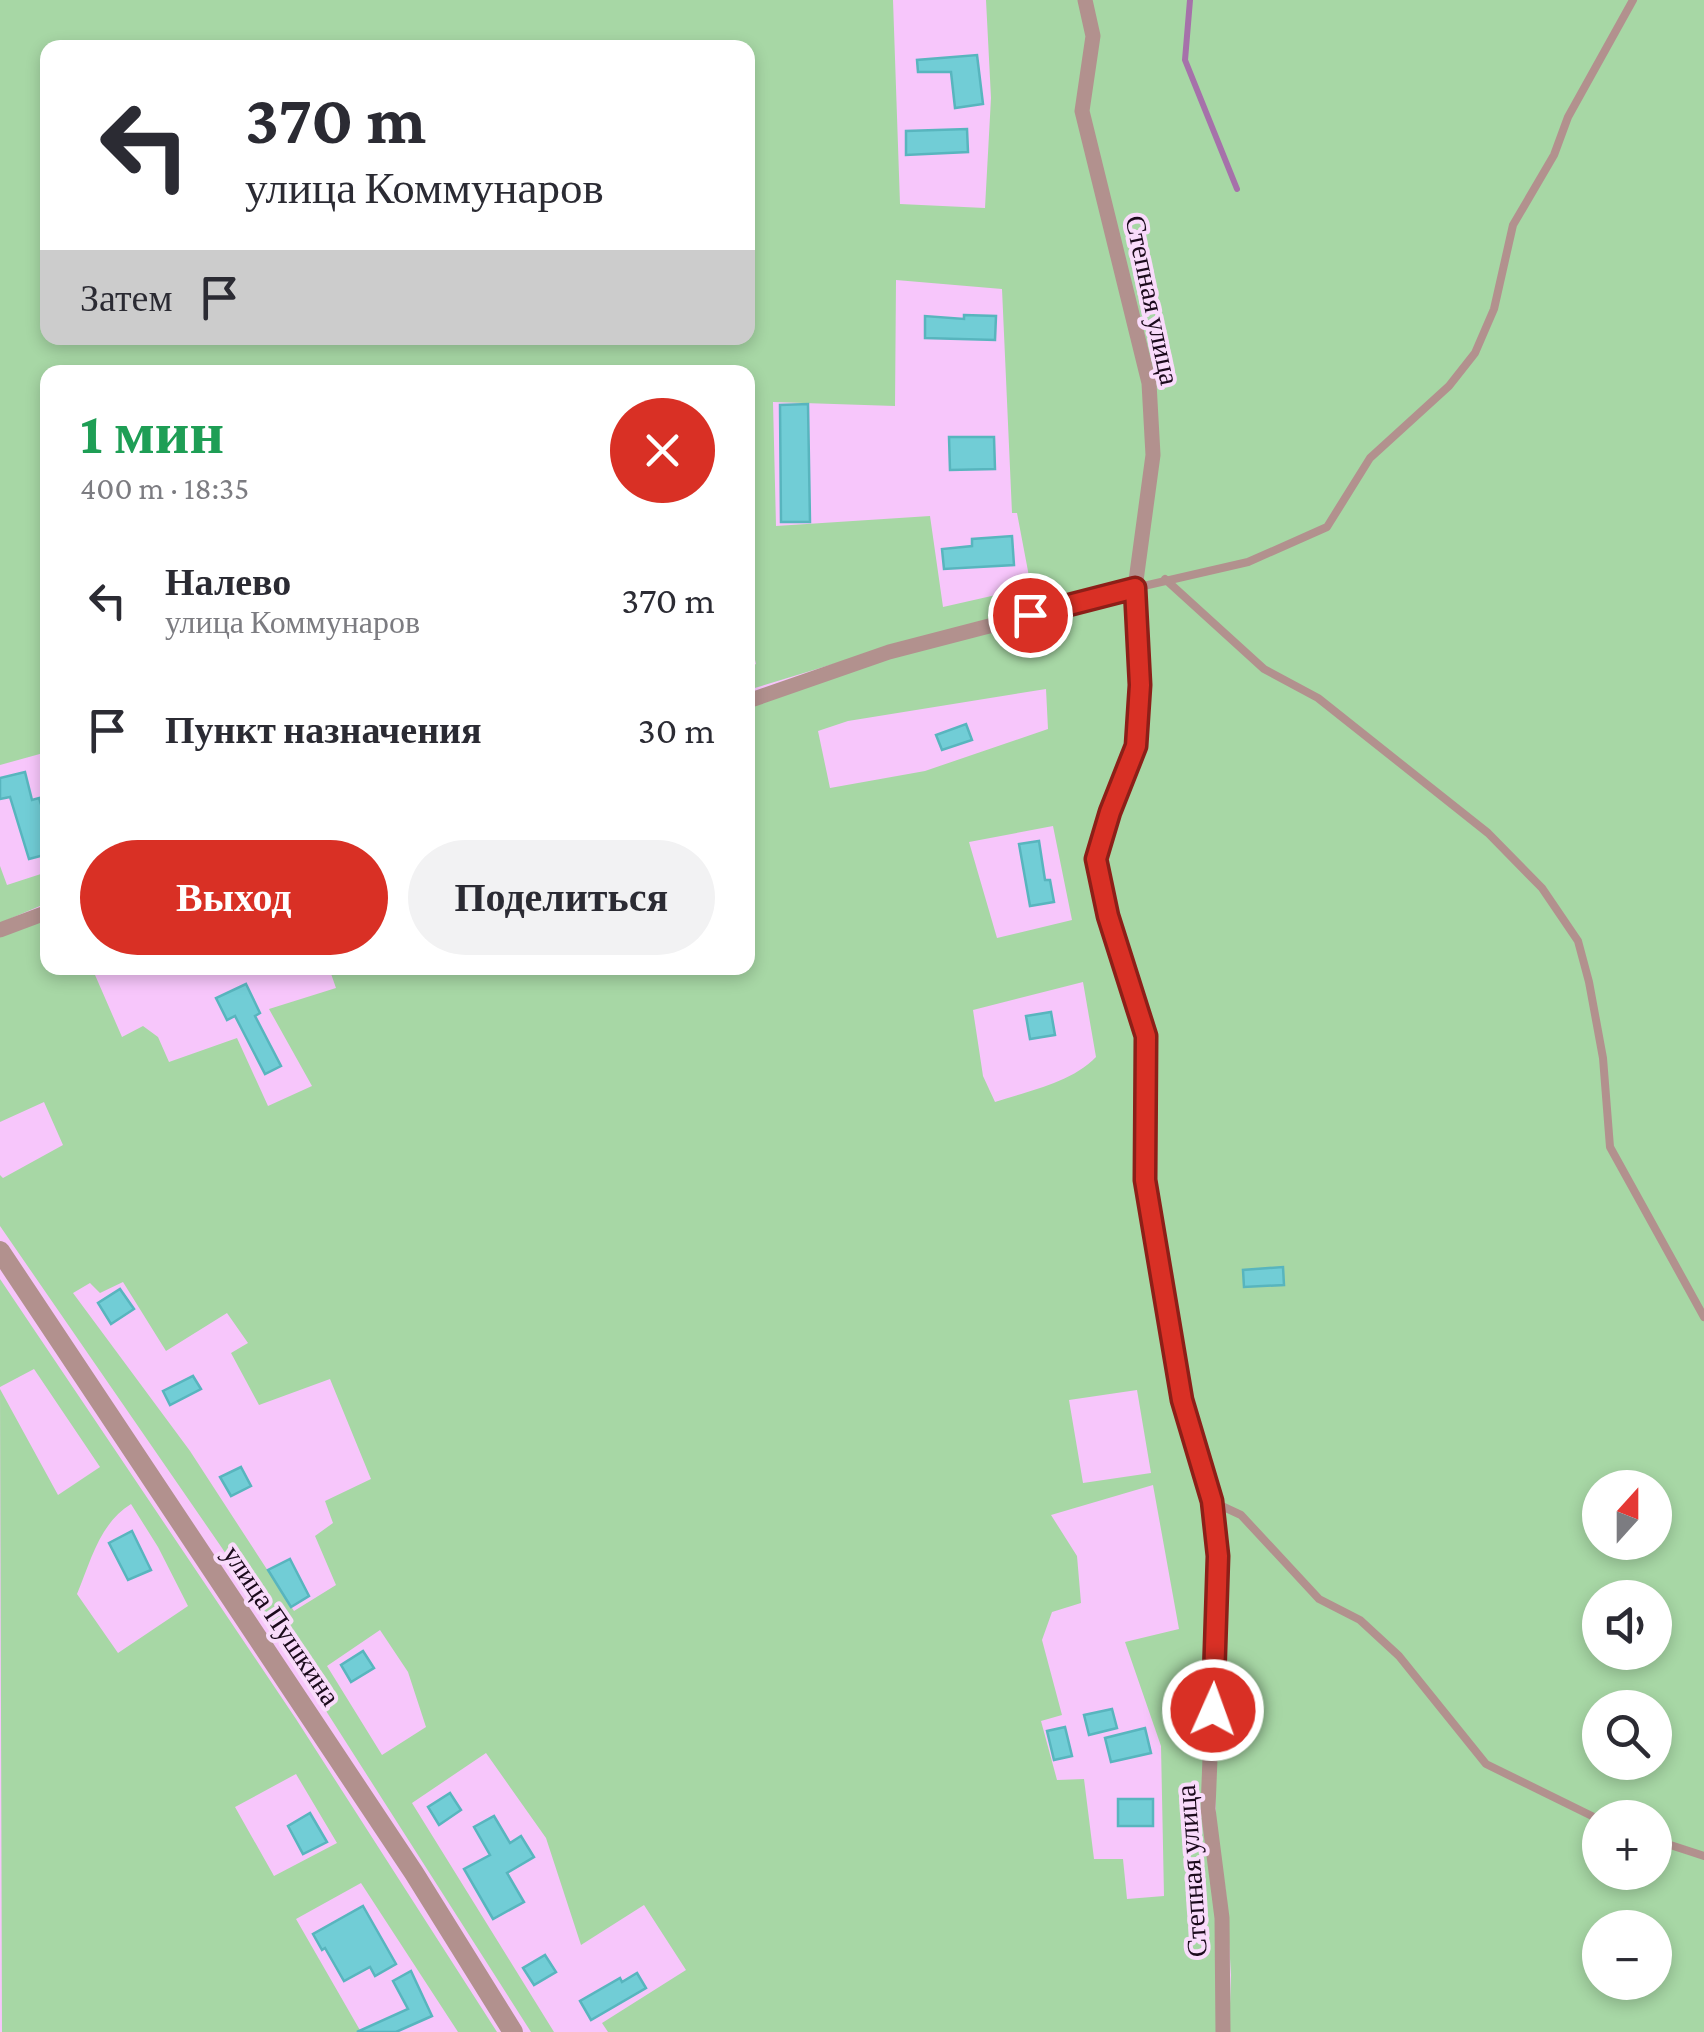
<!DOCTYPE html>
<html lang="ru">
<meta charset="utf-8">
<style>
body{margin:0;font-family:"Crimson Pro",serif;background:#f2f2f3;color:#2b2b33;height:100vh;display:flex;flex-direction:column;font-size:38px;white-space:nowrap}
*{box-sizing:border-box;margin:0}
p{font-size:32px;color:#7c7c81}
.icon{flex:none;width:55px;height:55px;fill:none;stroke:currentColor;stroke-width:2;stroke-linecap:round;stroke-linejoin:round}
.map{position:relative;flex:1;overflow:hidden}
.drawer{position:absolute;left:40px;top:365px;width:715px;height:610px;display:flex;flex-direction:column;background:#fff;border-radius:20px;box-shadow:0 5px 15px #0003}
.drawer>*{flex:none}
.hud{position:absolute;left:40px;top:40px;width:715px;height:305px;border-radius:20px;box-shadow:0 5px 15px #0003;background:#fff;color:#2b2b33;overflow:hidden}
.needle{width:65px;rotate:21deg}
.controls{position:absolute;left:1582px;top:1470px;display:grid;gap:20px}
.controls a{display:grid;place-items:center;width:90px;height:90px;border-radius:50%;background:#fff;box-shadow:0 5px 15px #0003;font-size:50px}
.pin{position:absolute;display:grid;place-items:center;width:85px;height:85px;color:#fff;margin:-42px;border:5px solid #fff;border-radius:50%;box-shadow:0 2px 10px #0007}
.me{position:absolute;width:110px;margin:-55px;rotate:2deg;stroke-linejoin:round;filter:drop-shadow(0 0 8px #0008)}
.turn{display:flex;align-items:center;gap:35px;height:210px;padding:0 40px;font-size:45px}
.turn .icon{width:130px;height:130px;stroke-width:2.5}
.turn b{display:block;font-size:70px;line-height:85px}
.then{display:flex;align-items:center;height:95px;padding:0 40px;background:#0003;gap:20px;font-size:38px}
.round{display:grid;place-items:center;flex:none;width:105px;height:105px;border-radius:52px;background:#f2f2f3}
.head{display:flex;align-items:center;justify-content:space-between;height:170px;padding:0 40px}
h1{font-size:60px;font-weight:700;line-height:75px;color:#1e9e55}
.primary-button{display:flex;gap:20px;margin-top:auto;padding:20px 40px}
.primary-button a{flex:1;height:115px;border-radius:60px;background:#d93025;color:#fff;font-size:40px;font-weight:700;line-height:115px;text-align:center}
.primary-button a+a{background:#f2f2f3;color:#2b2b33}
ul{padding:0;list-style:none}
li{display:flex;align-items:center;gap:30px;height:130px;padding:0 40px}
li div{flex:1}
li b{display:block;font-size:38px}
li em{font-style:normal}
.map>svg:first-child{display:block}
</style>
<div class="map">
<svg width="1704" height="2032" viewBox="0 0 1704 2032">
<rect width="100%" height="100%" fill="#f7c6fb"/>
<g fill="#a7d7a5" fill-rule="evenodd">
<path d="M 0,0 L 893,0 L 900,204 L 985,208 L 991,98 L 986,0 L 1704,0 L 1704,2032 L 1229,2032 L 1231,1975 L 1226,1893 L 1216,1830 L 1215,1775 L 1227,1543 L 1187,1387 L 1153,1196 L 1153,1046 L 1089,863 L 1140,1048 L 1141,1201 L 1181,1420 L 1207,1514 L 1218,2032 L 608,2032 L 602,2023 L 686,1970 L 644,1905 L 581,1945 L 546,1838 L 486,1753 L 412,1803 L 554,2032 L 531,2032 L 222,1548 L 0,1226 L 0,1175 L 3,1178 L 63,1145 L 44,1102 L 0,1122 L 0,937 L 47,919 L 48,968 L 92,968 L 122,1037 L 143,1026 L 158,1037 L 169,1062 L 237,1038 L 268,1106 L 312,1086 L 269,1009 L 336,988 L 329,968 L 748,968 L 748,844 L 752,843 L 748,816 L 748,708 L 922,637 L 748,690 L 748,668 L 756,664 L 748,628 L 748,372 L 48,372 L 47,752 L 0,765 ZM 48,48 L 748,48 L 748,338 L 48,338 ZM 896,280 L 1002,289 L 1012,513 L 1017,513 L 1031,587 L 943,607 L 930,516 L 776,526 L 773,402 L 895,406 ZM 1046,689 L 1048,729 L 925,771 L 830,788 L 818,731 L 848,721 ZM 1053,826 L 1072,920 L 997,938 L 969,842 ZM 1083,982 L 1096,1057 C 1071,1083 1028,1091 995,1102 L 983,1076 L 973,1010 ZM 123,1282 L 166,1351 L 227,1313 L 248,1343 L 231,1353 L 259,1405 L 330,1379 L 371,1479 L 325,1501 L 333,1523 L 315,1536 L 336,1585 L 294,1611 L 190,1451 L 73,1293 L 90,1283 L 100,1293 ZM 1137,1390 L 1151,1473 L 1083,1483 L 1069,1400 ZM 1153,1485 L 1179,1629 L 1125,1642 L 1161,1746 L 1164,1896 L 1127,1899 L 1123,1859 L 1094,1859 L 1084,1779 L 1057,1780 L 1041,1721 L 1062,1715 L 1042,1640 L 1052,1612 L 1081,1603 L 1077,1556 L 1051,1515 ZM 1600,1488 L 1655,1488 L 1655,1542 L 1600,1542 ZM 1600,1598 L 1655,1598 L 1655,1652 L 1600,1652 ZM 380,1630 L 408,1672 L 426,1727 L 382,1755 L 327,1666 ZM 1600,1708 L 1655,1708 L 1655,1762 L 1600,1762 ZM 1600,1818 L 1655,1818 L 1655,1872 L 1600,1872 ZM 1600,1928 L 1655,1928 L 1655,1982 L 1600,1982 Z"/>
<path d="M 0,866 L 7,885 L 47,872 L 47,903 L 0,923 Z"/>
<path d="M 0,1279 L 296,1719 L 497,2032 L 458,2032 L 361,1883 L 296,1919 L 361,2032 L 2,2032 L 0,1389 L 58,1495 L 100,1467 L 34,1369 L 0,1387 ZM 131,1504 L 158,1547 L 188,1606 L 118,1653 L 77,1594 C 91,1561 99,1524 131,1504 ZM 296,1774 L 337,1843 L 274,1876 L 235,1807 Z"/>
</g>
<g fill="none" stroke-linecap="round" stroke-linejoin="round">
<path stroke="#a671aa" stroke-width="6" d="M 1190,0 L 1185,60 L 1237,189"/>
</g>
<g fill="#71cdd6" stroke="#58b5be" stroke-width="2.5">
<path d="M 977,55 L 983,104 L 955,108 L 951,72 L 918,72 L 917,60 Z"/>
<path d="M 967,129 L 968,152 L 906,155 L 906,131 Z"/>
<path d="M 964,315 L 996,316 L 995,340 L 925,338 L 925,316 L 964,319 Z"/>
<path d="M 808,404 L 810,522 L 781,522 L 780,405 Z"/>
<path d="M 949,437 L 994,437 L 995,469 L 950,470 Z"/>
<path d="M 1012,536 L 1014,565 L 944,569 L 942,549 L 972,546 L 972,539 Z"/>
<path d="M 966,724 L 972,740 L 942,750 L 936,735 Z"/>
<path d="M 25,772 L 32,800 L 39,798 L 44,814 L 48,813 L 48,854 L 29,859 L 10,797 L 0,799 L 0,778 Z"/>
<path d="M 1039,841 L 1045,880 L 1050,880 L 1054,902 L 1030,906 L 1019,844 Z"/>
<path d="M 246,984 L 260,1013 L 255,1016 L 281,1066 L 265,1074 L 235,1016 L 227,1020 L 216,998 Z"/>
<path d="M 1051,1012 L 1055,1035 L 1030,1039 L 1026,1016 Z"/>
<path d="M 1283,1267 L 1284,1285 L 1244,1287 L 1243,1270 Z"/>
<path d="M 120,1289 L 134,1309 L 111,1324 L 98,1303 Z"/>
<path d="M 193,1376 L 201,1389 L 170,1405 L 163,1391 Z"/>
<path d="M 241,1467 L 251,1486 L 231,1496 L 220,1477 Z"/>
<path d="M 132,1531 L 151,1570 L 128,1580 L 109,1543 Z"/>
<path d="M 290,1559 L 309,1596 L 291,1607 L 268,1570 Z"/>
<path d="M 363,1651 L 374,1668 L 351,1682 L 341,1665 Z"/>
<path d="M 1112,1709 L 1117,1728 L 1089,1735 L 1084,1715 Z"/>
<path d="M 1065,1727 L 1072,1756 L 1054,1760 L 1047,1731 Z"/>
<path d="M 1145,1728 L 1151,1753 L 1111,1762 L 1105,1738 Z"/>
<path d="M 450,1793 L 461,1810 L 439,1825 L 428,1807 Z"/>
<rect x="1118" y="1799" width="35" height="27"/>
<path d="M 310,1813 L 327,1842 L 303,1854 L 288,1826 Z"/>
<path d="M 494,1816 L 510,1843 L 521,1836 L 534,1857 L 507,1873 L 524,1902 L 493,1919 L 464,1869 L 490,1855 L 474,1827 Z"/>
<path d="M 363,1906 L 396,1964 L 375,1976 L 370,1967 L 344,1981 L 325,1948 L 322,1950 L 313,1934 Z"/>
<path d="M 545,1955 L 556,1972 L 534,1985 L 523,1968 Z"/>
<path d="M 411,1971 L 432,2016 L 396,2032 L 357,2032 L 408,2009 L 393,1981 Z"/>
<path d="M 637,1973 L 646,1988 L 591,2020 L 580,2001 L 620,1978 L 622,1982 Z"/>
</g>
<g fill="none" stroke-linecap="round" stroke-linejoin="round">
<g stroke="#b2918e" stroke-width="8">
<path d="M 1165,579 L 1264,669 L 1318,698 L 1488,833 L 1542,888 L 1578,941 L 1589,982 L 1603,1058 L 1610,1147 L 1704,1317"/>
<path d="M 1135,588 L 1248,562 L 1327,527 L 1370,458 L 1449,386 L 1475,353 L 1494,309 L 1513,225 L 1554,155 L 1568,117 L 1633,0"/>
<path d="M 1213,1502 L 1241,1515 L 1319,1599 L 1360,1620 L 1399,1656 L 1486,1764 L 1600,1820"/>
<path d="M 1655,1840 L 1704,1856"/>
</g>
<g stroke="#b2918e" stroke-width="15">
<path d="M 1085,0 L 1093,36 L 1082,111 L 1149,383 L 1153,455 L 1135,588 L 1140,685 L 1136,746 L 1096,859 L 1108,915 L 1146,1036 L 1145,1180 L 1182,1400 L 1212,1501 L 1218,1556 L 1208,1809 L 1222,1918 L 1223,2032"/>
<path d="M 748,701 L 889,652 L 1135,588"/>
<path d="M 0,930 L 48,912"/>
</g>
<path stroke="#b2918e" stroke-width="20" d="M 0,1251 L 414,1873 L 513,2032"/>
</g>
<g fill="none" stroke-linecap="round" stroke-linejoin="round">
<g stroke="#8d1f18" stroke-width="25">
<path id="route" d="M 1030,615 L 1135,588 L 1140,685 L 1136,746 L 1110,812 L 1096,859 L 1108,916 L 1146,1036 L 1145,1180 L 1182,1400 L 1212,1501 L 1218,1556 L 1213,1710"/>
</g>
<use href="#route" stroke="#d93025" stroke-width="18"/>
</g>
<g text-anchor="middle" stroke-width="8" stroke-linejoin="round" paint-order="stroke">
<g font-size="28" fill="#1b0a1c" stroke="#f9dbfb">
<text transform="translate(1153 300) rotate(78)" y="10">Степная улица</text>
<text transform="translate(282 1625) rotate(56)" y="10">улица Пушкина</text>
<text transform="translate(1191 1871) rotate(-94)" y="10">Степная улица</text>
</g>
</g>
</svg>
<div class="controls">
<a><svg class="needle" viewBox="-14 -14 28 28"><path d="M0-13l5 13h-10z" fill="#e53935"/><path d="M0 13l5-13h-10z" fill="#7c7c81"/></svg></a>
<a><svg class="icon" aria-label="sound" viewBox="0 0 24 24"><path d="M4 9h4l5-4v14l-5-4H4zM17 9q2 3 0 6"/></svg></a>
<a><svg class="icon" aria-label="search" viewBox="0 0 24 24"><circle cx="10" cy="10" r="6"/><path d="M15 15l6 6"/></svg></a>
<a>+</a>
<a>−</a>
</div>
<div class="pin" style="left:1030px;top:615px;background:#d93025"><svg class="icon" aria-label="arrive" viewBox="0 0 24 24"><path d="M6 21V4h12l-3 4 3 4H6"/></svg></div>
<svg class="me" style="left:1213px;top:1710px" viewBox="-20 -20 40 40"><circle r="17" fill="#d93025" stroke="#fff" stroke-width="3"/><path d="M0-11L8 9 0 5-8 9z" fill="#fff"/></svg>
<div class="hud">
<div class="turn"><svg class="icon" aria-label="left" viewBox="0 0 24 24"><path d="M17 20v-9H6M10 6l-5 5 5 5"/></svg><div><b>370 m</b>улица Коммунаров</div></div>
<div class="then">Затем<svg class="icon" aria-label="arrive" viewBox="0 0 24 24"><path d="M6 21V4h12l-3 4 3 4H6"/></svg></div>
</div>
<section class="drawer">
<div class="head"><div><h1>1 мин</h1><p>400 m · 18:35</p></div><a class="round" style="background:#d93025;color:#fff"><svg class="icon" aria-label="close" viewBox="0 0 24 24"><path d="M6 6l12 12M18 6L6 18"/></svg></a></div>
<ul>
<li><svg class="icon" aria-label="left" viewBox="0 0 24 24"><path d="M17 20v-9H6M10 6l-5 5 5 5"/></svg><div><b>Налево</b><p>улица Коммунаров</p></div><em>370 m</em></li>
<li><svg class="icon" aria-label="arrive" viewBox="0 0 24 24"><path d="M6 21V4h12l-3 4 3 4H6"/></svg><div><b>Пункт назначения</b></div><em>30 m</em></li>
</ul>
<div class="primary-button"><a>Выход</a><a>Поделиться</a></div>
</section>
</div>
